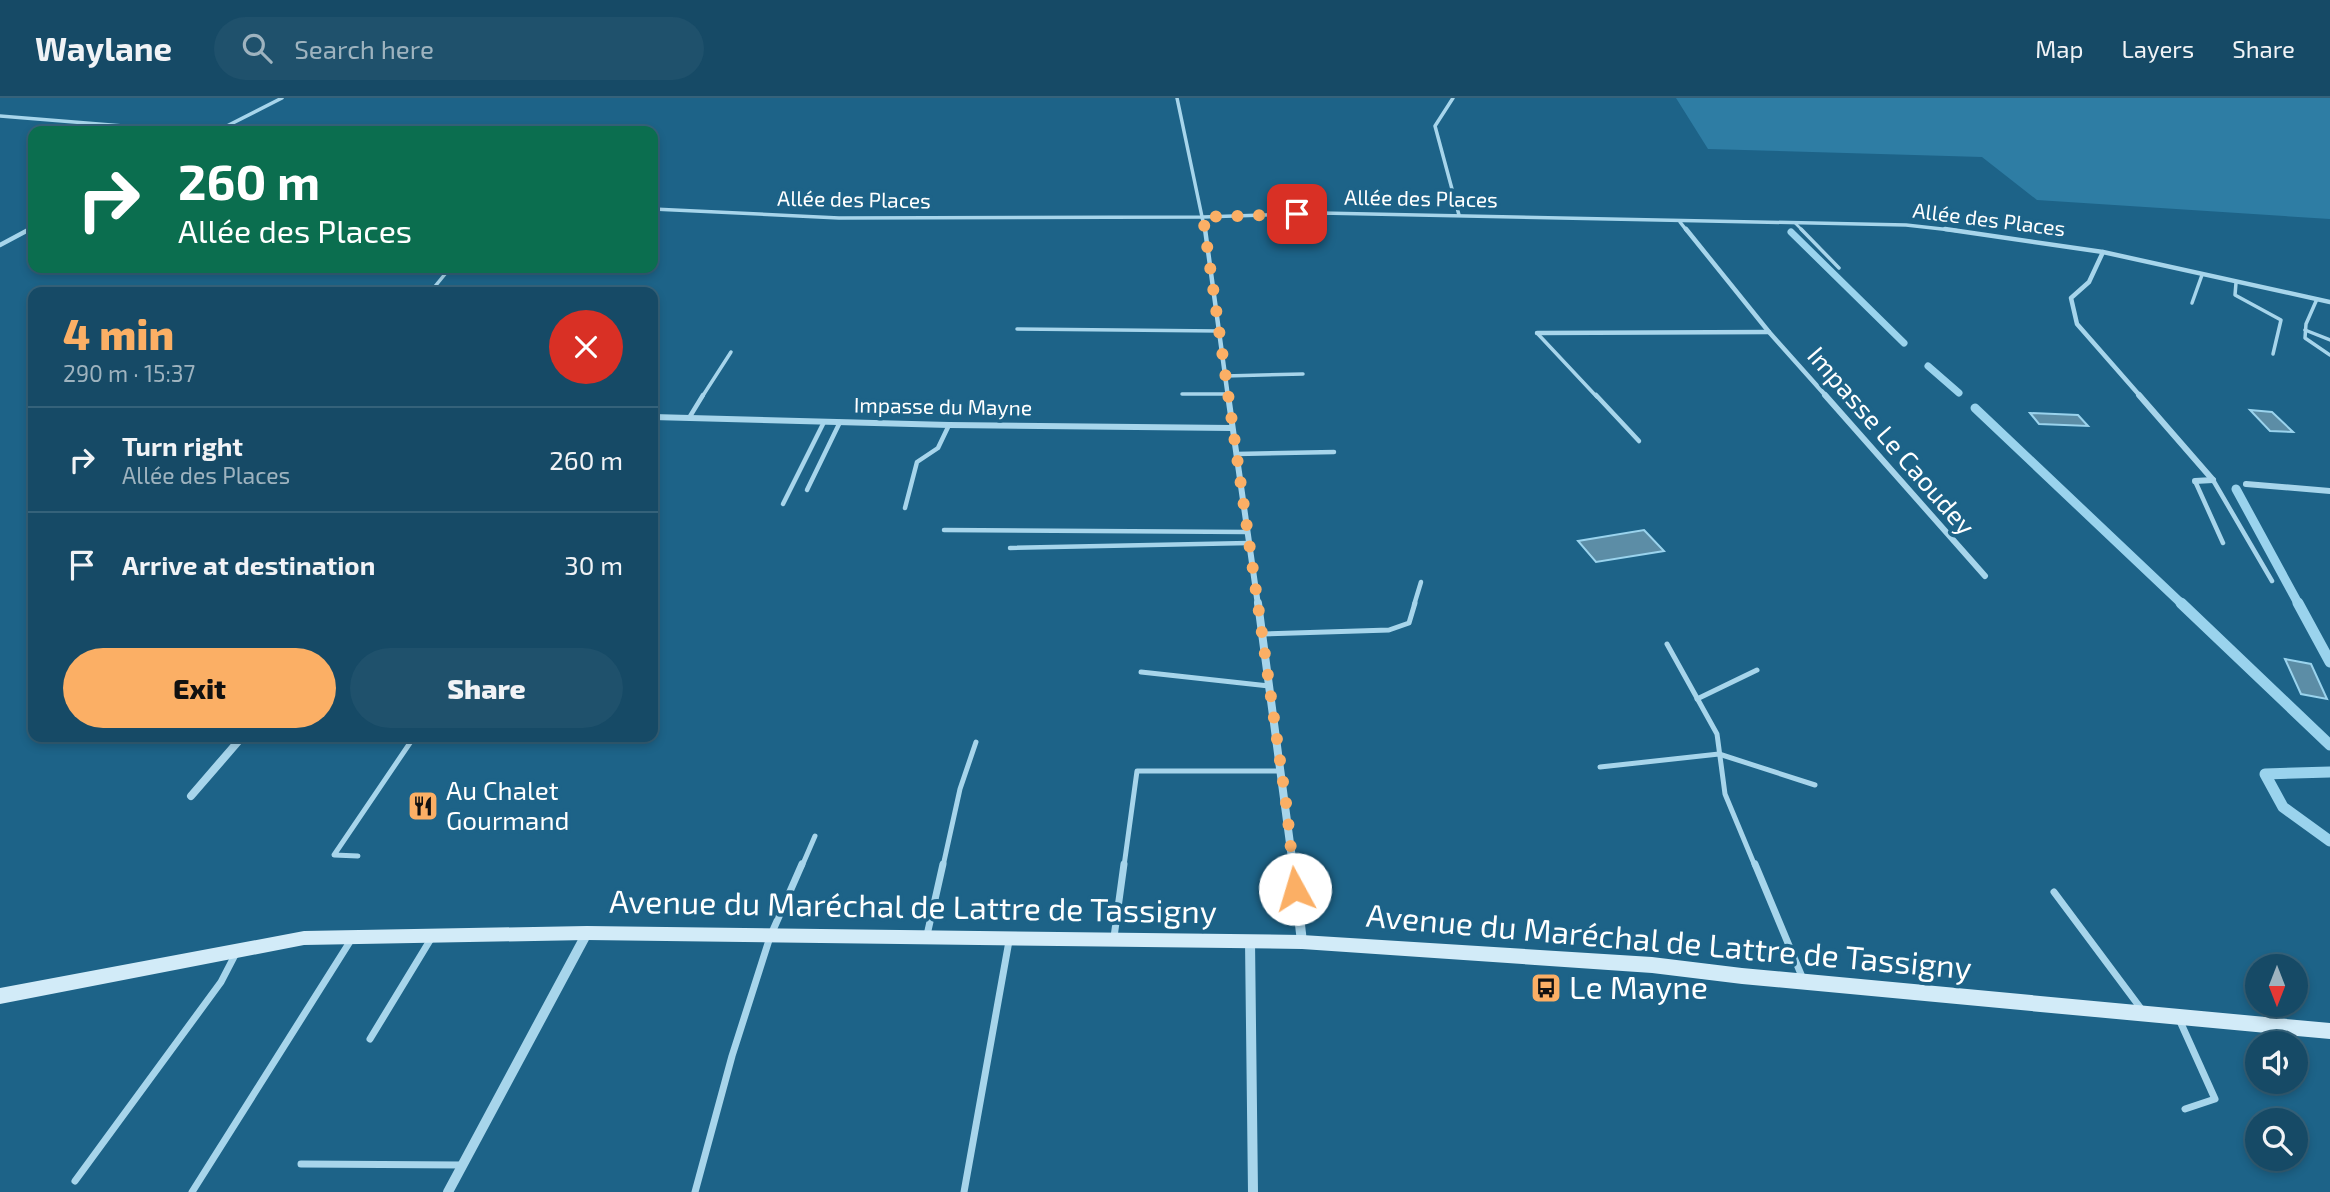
<!DOCTYPE html>
<meta charset="utf-8">
<style>
body{margin:0;font-family:"Exo 2",sans-serif;background:#1f516c;color:#f1f3f6;height:100vh;display:flex;flex-direction:column;font-size:26px;white-space:nowrap}
*{box-sizing:border-box;margin:0}
p{font-size:23px;color:#9eb3bf}
.icon{flex:none;width:38px;height:38px;fill:none;stroke:currentColor;stroke-width:2;stroke-linecap:round;stroke-linejoin:round}
.map{position:relative;flex:1;overflow:hidden}
.panel{position:absolute;left:28px;top:189px;width:630px;height:455px;display:flex;flex-direction:column;background:#164a66;border-radius:14px;box-shadow:0 4px 10px #0003,0 0 0 2px #35627a}
.panel>*{flex:none}
.banner{position:absolute;left:28px;top:28px;width:630px;height:147px;border-radius:14px;box-shadow:0 4px 10px #0003,0 0 0 2px #35627a;background:#0b6e4f;color:#fff;overflow:hidden}
.needle{width:46px;rotate:180deg}
.buttons{position:absolute;left:2245px;top:856px;display:grid;gap:14px}
.buttons a{display:grid;place-items:center;width:63px;height:63px;border-radius:50%;background:#164a66;box-shadow:0 4px 10px #0003,0 0 0 2px #35627a;font-size:35px}
.pin{position:absolute;display:grid;place-items:center;width:60px;height:60px;color:#fff;margin:-30px;border-radius:14px;box-shadow:0 4px 10px #0006}
.me{position:absolute;width:77px;margin:-38px;rotate:354deg;stroke-linejoin:round;filter:drop-shadow(0 0 5px #0008)}
.turn{display:flex;align-items:center;gap:24px;height:147px;padding:0 35px;font-size:32px}
.turn .icon{width:91px;height:91px;stroke-width:2.5}
.turn b{display:block;font-size:49px;line-height:60px}
.round{display:grid;place-items:center;flex:none;width:74px;height:74px;border-radius:37px;background:#1f516c}
.summary{display:flex;align-items:center;justify-content:space-between;height:119px;padding:0 35px}
h1{font-size:42px;font-weight:800;line-height:52px;color:#fbaf65}
.primary-button{display:flex;gap:14px;margin-top:auto;padding:14px 35px}
.primary-button a{flex:1;height:80px;border-radius:42px;background:#fbaf65;color:#111;font-size:28px;font-weight:800;line-height:80px;text-align:center}
.primary-button a+a{background:#1f516c;color:#f1f3f6}
ul{padding:0;list-style:none}
li{display:flex;align-items:center;gap:21px;height:105px;padding:0 35px;border-top:2px solid #35627a}
li div{flex:1}
li b{display:block;font-size:26px}
li em{font-style:normal}
header{display:flex;align-items:center;gap:42px;box-sizing:border-box;height:98px;padding:0 35px;background:#164a66;border-bottom:2px solid #35627a}
header strong{font-size:33px}
nav{display:flex;gap:38px;margin-inline-start:auto;font-size:24px}
.search{width:490px;height:63px;background:#1f516c;display:flex;align-items:center;gap:18px;box-sizing:border-box;padding:0 24px;border-radius:38px;color:#9eb3bf;font-size:26px}
.map>svg:first-child{display:block}
</style>
<header>
<strong>Waylane</strong>
<div class="search"><svg class="icon" aria-label="search" viewBox="0 0 24 24"><circle cx="10" cy="10" r="6"/><path d="M15 15l6 6"/></svg>Search here</div>
<nav><a>Map</a><a>Layers</a><a>Share</a></nav>
</header>
<div class="map">
<svg width="2330" height="1094" viewBox="0 0 2330 1094">
<rect width="100%" height="100%" fill="#1d6388"/>
<path fill="#2e7da4" d="M 1676,0 L 2330,0 L 2330,121 L 2037,102 L 1982,59 L 1708,51 Z"/>
<g fill="#5c8da6" stroke="#9ad3ed" stroke-width="2">
<path d="M 2250,312 L 2272,314 L 2293,334 L 2270,333 Z"/>
<path d="M 2030,315 L 2078,317 L 2088,328 L 2039,326 Z"/>
<path d="M 1644,432 L 1664,453 L 1596,464 L 1578,443 Z"/>
<path d="M 2285,561 L 2311,566 L 2327,601 L 2301,596 Z"/>
</g>
<g fill="none" stroke-linecap="round" stroke-linejoin="round">
<g stroke="#9ad3ed" stroke-width="7">
<path d="M 1791,134 L 1904,245"/>
<path d="M 1928,268 L 1959,295"/>
</g>
<g stroke="#9ad3ed" stroke-width="9">
<path d="M 1975,310 L 2183,507"/>
<path d="M 2236,391 L 2299,507"/>
</g>
<g stroke="#9ad3ed" stroke-width="11">
<path d="M 2181,505 L 2330,647"/>
<path d="M 2298,505 L 2330,564"/>
<path d="M 2330,674 L 2265,676 L 2283,709 L 2330,743"/>
</g>
<path stroke="#a7d5eb" stroke-width="2.5" d="M 1795,125 L 1803,133"/>
<g stroke="#a7d5eb" stroke-width="3.5">
<path d="M 1801,131 L 1839,170"/>
<path d="M 2236,185 L 2235,197 L 2281,222 L 2273,256"/>
<path d="M 432,192 L 450,170"/>
<path d="M 2317,201 L 2306,226 L 2305,240 L 2330,257"/>
<path d="M 2192,205 L 2202,177"/>
<path d="M 1017,231 L 1219,233"/>
<path d="M 2305,232 L 2330,242"/>
<path d="M 1537,235 L 1597,299"/>
<path d="M 1225,278 L 1303,276"/>
<path d="M 1182,296 L 1227,296"/>
<path d="M 702,299 L 731,254"/>
</g>
<g stroke="#a7d5eb" stroke-width="4.5">
<path d="M 1596,297 L 1639,343"/>
<path d="M 689,320 L 703,297"/>
<path d="M 1236,356 L 1334,354"/>
<path d="M 2213,382 L 2272,483"/>
<path d="M 2195,383 L 2223,445"/>
<path d="M 807,392 L 840,324"/>
<path d="M 783,406 L 824,324"/>
<path d="M 905,410 L 917,364 L 938,350 L 949,327"/>
<path d="M 944,432 L 1247,434"/>
<path d="M 1010,450 L 1249,445"/>
<path d="M 1414,507 L 1421,484"/>
</g>
<g stroke="#a7d5eb" stroke-width="5">
<path d="M 1262,536 L 1389,532 L 1409,525 L 1415,505"/>
<path d="M 1667,546 L 1717,636 L 1725,696 L 1755,768"/>
<path d="M 1141,574 L 1269,588"/>
<path d="M 1697,601 L 1757,572"/>
<path d="M 1600,669 L 1719,656 L 1815,687"/>
<path d="M 358,758 L 334,757 L 414,639"/>
<path d="M 802,768 L 815,738"/>
<path d="M 943,768 L 960,691 L 976,644"/>
<path d="M 1124,768 L 1137,673 L 1281,673"/>
</g>
<g stroke="#a7d5eb" stroke-width="7">
<path d="M 1755,766 L 1803,881"/>
<path d="M 2054,794 L 2142,912"/>
<path d="M 927,837 L 943,766"/>
<path d="M 1114,839 L 1124,766"/>
<path d="M 2179,921 L 2215,1001 L 2185,1011"/>
<path d="M 370,941 L 432,839"/>
<path d="M 301,1066 L 462,1067"/>
<path d="M 75,1083 L 221,884 L 235,857"/>
<path d="M 192,1094 L 351,842"/>
<path d="M 695,1094 L 732,958 L 770,839 L 802,766"/>
<path d="M 964,1094 L 1009,843"/>
</g>
<g stroke="#a7d5eb" stroke-width="3.5">
<path d="M 1177,0 L 1205,133"/>
<path d="M 1453,0 L 1435,28 L 1459,117"/>
<path d="M 0,18 L 185,33"/>
<path d="M 217,33 L 282,0"/>
<path d="M 653,111 L 839,120 L 1203,119 L 1321,115 L 1906,127 L 1960,133"/>
<path d="M 1680,124 L 1687,133"/>
<path d="M 27,133 L 33,130"/>
</g>
<g stroke="#a7d5eb" stroke-width="4.5">
<path d="M 1205,131 L 1228,299"/>
<path d="M 1686,131 L 1769,234 L 1827,299"/>
<path d="M 1945,131 L 2103,154 L 2330,204"/>
<path d="M 0,147 L 30,131"/>
<path d="M 2103,154 L 2089,184 L 2071,200 L 2077,226 L 2141,299"/>
<path d="M 1537,235 L 1769,234"/>
</g>
<g stroke="#a7d5eb" stroke-width="6">
<path d="M 1228,297 L 1258,507"/>
<path d="M 1825,297 L 1985,478"/>
<path d="M 2139,297 L 2213,382"/>
<path d="M 653,319 L 949,327 L 1232,330"/>
<path d="M 2195,383 L 2213,382"/>
<path d="M 2246,386 L 2330,393"/>
</g>
<g stroke="#a7d5eb" stroke-width="8">
<path d="M 1258,505 L 1293,768"/>
<path d="M 191,698 L 242,639"/>
</g>
<g stroke="#a7d5eb" stroke-width="10">
<path d="M 1293,766 L 1302,844"/>
<path d="M 1250,843 L 1253,1094"/>
<path d="M 448,1094 L 587,835"/>
</g>
<path fill="#d2ebf8" fill-rule="evenodd" d="M 587,828 L 1302,837 L 1652,859 L 1742,870 L 2330,925 L 2330,941 L 1742,886 L 1652,875 L 1302,851 L 587,842 L 304,847 L 0,906 L 0,890 L 304,833 Z"/>
</g>
<g fill="none" stroke-linecap="round" stroke-linejoin="round">
<path stroke="#fbaf65" stroke-width="12" stroke-dasharray="0 21.6" d="M 1295,791 L 1287,712 L 1203,119 L 1297,116"/>
</g>
<defs>
<g id="restaurant-square" transform="scale(1.575)"><rect x="-9" y="-9" width="18" height="18" rx="4" fill="#fbaf65" stroke="#1d6388"/><path d="M-5-6h1v4h1v-4h1v4h1v-4h1v5L-1.5 .5V6h-2V.5L-5-1ZM5-6V6H3V1.5H1.5Q1.5-4 5-6Z" fill="#111"/></g>
<g id="bus-square" transform="scale(1.575)"><rect x="-9" y="-9" width="18" height="18" rx="4" fill="#fbaf65" stroke="#1d6388"/><path d="M-5-6H5V4H4V6H2V4H-2V6H-4V4H-5ZM-3.5-4V0h7V-4ZM-3.5 1.2v1.5H-2V1.2ZM2 1.2v1.5H3.5V1.2Z" fill="#111"/></g>
</defs>
<g fill-rule="evenodd">
<use href="#restaurant-square" x="423" y="708"/>
<use href="#bus-square" x="1546" y="890"/>
</g>
<g text-anchor="middle" stroke-width="7" stroke-linejoin="round" paint-order="stroke">
<g font-size="21" fill="#fff" stroke="#1d6388">
<text transform="translate(1421 101) rotate(1)" y="7">Allée des Places</text>
<text transform="translate(854 102) rotate(1)" y="7">Allée des Places</text>
<text transform="translate(1989 122) rotate(7)" y="7">Allée des Places</text>
<text transform="translate(943 309) rotate(1)" y="7">Impasse du Mayne</text>
</g>
<g font-size="26" fill="#fff" stroke="#1d6388">
<text transform="translate(1891 343) rotate(49)" y="9">Impasse Le Caoudey</text>
</g>
<g font-size="26" fill="#fff" stroke="#1d6388" text-anchor="start">
<text x="446" y="702">Au Chalet<tspan x="446" dy="30">Gourmand</tspan></text>
</g>
<g font-size="32" fill="#fff" stroke="#1d6388">
<text transform="translate(913 809) rotate(1)" y="11">Avenue du Maréchal de Lattre de Tassigny</text>
<text transform="translate(1669 844) rotate(5)" y="11">Avenue du Maréchal de Lattre de Tassigny</text>
</g>
<g font-size="32" fill="#fff" stroke="#1d6388" text-anchor="start">
<text x="1569" y="901">Le Mayne</text>
</g>
</g>
</svg>
<div class="buttons">
<a><svg class="needle" viewBox="-14 -14 28 28"><path d="M0-13l5 13h-10z" fill="#e53935"/><path d="M0 13l5-13h-10z" fill="#9eb3bf"/></svg></a>
<a><svg class="icon" aria-label="sound" viewBox="0 0 24 24"><path d="M4 9h4l5-4v14l-5-4H4zM17 9q2 3 0 6"/></svg></a>
<a><svg class="icon" aria-label="search" viewBox="0 0 24 24"><circle cx="10" cy="10" r="6"/><path d="M15 15l6 6"/></svg></a>
</div>
<div class="pin" style="left:1297px;top:116px;background:#d93025"><svg class="icon" aria-label="arrive" viewBox="0 0 24 24"><path d="M6 21V4h12l-3 4 3 4H6"/></svg></div>
<svg class="me" style="left:1295px;top:791px" viewBox="-20 -20 40 40"><circle r="19" fill="#fff"/><path d="M0-13L10 11 0 6-10 11z" fill="#fbaf65"/></svg>
<div class="banner">
<div class="turn"><svg class="icon" aria-label="right" viewBox="0 0 24 24"><path d="M7 20v-9h11M14 6l5 5-5 5"/></svg><div><b>260 m</b>Allée des Places</div></div>
</div>
<section class="panel">
<div class="summary"><div><h1>4 min</h1><p>290 m · 15:37</p></div><a class="round" style="background:#d93025;color:#fff"><svg class="icon" aria-label="close" viewBox="0 0 24 24"><path d="M6 6l12 12M18 6L6 18"/></svg></a></div>
<ul>
<li><svg class="icon" aria-label="right" viewBox="0 0 24 24"><path d="M7 20v-9h11M14 6l5 5-5 5"/></svg><div><b>Turn right</b><p>Allée des Places</p></div><em>260 m</em></li>
<li><svg class="icon" aria-label="arrive" viewBox="0 0 24 24"><path d="M6 21V4h12l-3 4 3 4H6"/></svg><div><b>Arrive at destination</b></div><em>30 m</em></li>
</ul>
<div class="primary-button"><a>Exit</a><a>Share</a></div>
</section>
</div>
